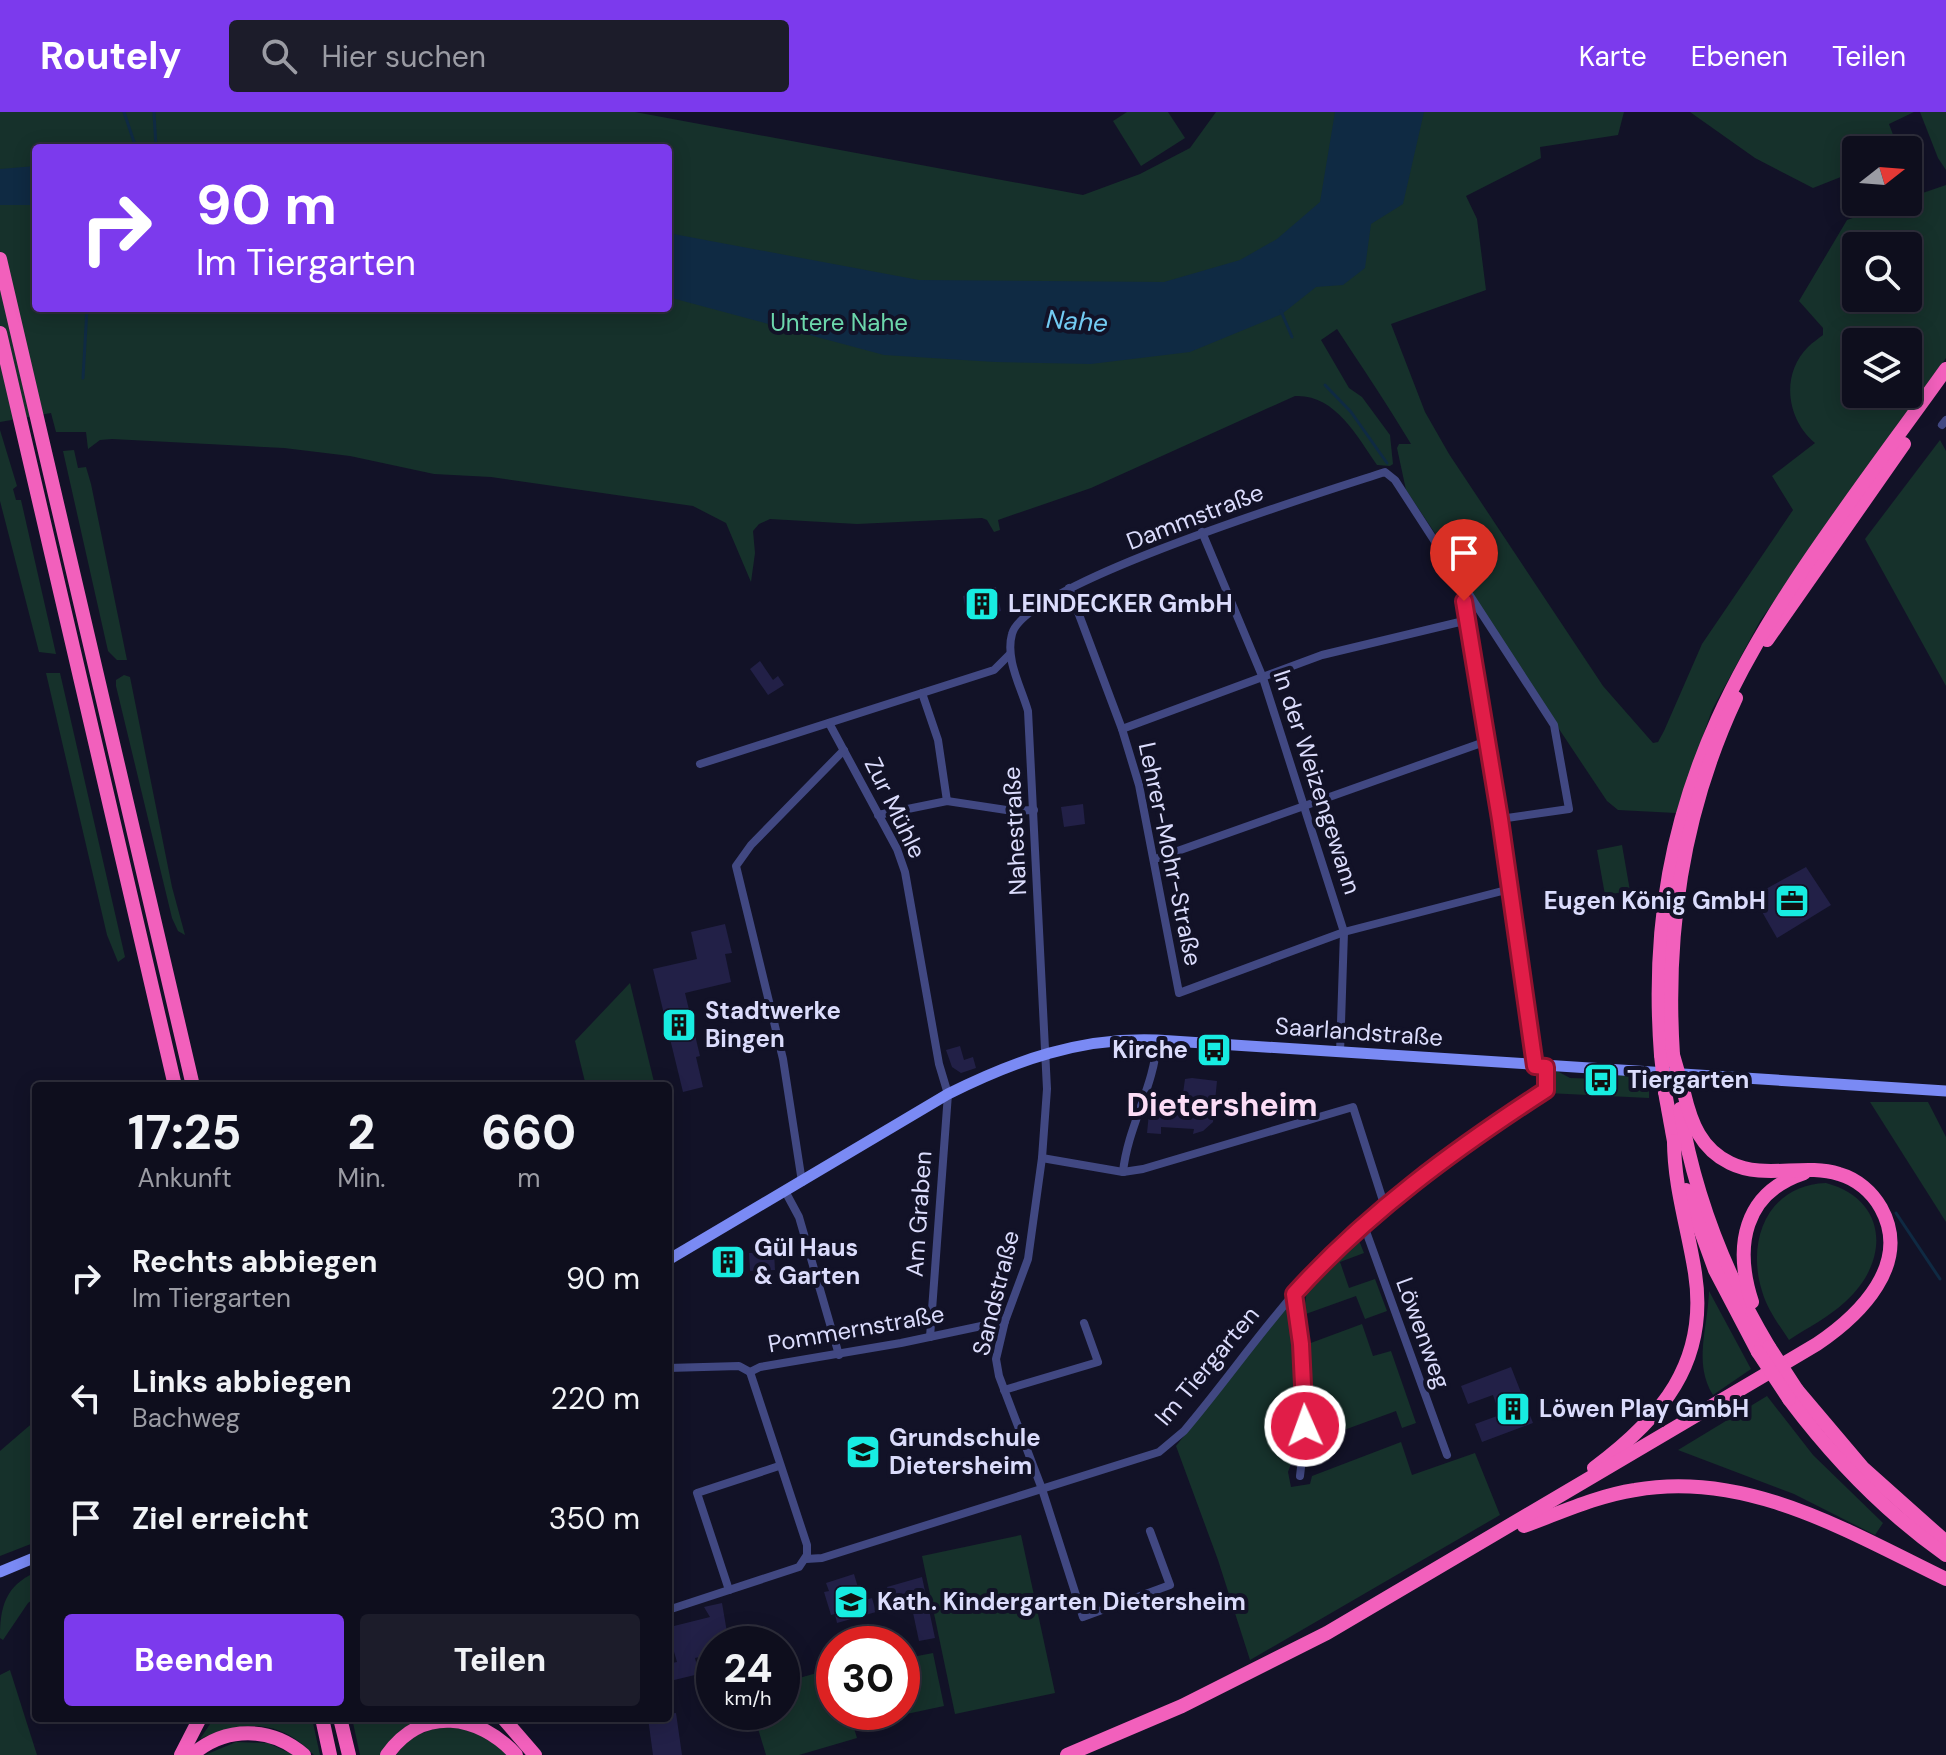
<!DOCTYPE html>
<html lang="de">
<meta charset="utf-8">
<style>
body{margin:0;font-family:"DM Sans",sans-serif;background:#1c1c2a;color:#f1f3f6;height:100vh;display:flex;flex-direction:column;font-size:30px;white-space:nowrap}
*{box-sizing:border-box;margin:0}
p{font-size:26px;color:#9b9ca4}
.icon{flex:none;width:44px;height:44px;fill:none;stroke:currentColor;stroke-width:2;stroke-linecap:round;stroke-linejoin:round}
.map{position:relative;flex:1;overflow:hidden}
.drawer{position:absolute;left:32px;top:970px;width:640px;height:640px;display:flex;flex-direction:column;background:#0e0e1d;border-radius:8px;box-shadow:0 4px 20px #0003,0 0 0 2px #2e2e3b}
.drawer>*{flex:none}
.guide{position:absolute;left:32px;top:32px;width:640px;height:168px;border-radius:8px;box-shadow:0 4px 20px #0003,0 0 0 2px #2e2e3b;background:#7c3aed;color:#fff;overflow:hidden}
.needle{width:52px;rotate:73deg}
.controls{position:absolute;left:1842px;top:24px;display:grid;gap:16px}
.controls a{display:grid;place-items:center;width:80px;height:80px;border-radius:8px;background:#0e0e1d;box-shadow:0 4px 20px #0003,0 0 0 2px #2e2e3b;font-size:40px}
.speed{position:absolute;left:696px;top:1514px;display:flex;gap:16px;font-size:40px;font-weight:700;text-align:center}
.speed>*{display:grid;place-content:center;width:104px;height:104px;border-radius:50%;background:#0e0e1d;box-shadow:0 4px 20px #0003,0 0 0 2px #2e2e3b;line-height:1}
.speed small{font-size:20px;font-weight:400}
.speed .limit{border:12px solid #d22;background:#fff;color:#111}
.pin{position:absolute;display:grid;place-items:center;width:68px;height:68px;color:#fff;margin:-82px -34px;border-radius:50% 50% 50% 0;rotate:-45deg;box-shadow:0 0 8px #0007}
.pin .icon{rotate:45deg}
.me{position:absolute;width:88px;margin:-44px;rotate:358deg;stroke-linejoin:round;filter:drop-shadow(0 0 6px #0008)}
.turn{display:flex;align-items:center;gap:28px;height:168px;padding:0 32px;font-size:36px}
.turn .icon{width:104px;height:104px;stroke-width:2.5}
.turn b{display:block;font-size:56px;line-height:68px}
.eta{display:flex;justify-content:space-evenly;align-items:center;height:136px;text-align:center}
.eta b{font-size:48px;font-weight:800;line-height:56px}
.action{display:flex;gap:16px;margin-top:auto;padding:16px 32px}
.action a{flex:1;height:92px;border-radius:8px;background:#7c3aed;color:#fff;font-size:32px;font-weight:800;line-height:92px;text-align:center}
.action a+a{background:#1c1c2a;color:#f1f3f6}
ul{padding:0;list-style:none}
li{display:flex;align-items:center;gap:24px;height:120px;padding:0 32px}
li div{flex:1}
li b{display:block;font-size:30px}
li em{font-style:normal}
header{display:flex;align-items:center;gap:48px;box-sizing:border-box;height:112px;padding:0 40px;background:#7c3aed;color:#fff}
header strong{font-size:38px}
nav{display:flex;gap:44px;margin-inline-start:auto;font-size:28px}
.search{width:560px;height:72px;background:#1c1c2a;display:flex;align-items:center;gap:20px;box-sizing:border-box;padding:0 28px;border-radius:8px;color:#9b9ca4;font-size:30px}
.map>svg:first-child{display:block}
</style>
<header>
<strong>Routely</strong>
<div class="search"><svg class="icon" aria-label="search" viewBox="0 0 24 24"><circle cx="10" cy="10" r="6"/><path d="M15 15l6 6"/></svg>Hier suchen</div>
<nav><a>Karte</a><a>Ebenen</a><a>Teilen</a></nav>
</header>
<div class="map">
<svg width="1946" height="1643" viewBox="0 0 1946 1643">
<rect width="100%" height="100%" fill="#121227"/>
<g fill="#16312b" fill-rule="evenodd">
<path d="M 0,0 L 635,0 L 1083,83 L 1140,62 L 1190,36 L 1216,0 L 1624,0 L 1618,23 L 1540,35 L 1541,46 L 1466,84 L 1477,107 L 1486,178 L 1391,212 L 1425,300 L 1449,342 L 1603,574 L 1653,631 L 1658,630 L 1664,619 L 1702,532 L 1793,398 L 1772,364 L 1815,331 C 1787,308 1780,263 1808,235 C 1813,230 1818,227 1823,223 L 1823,216 L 1799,189 L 1847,108 L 1898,90 L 1908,90 L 1908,86 L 1946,73 L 1946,246 L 1760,509 L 1712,598 L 1676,701 L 1618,698 L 1607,689 L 1471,485 L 1467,469 L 1406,378 L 1397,336 L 1399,332 L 1411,332 C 1387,292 1362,255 1337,217 L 1321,228 L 1349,276 L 1362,285 L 1390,323 L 1393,352 L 1390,354 L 1377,353 C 1357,324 1335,282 1295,284 L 1091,376 L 998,408 L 1000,418 L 994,420 L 987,408 L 982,406 L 857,412 L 770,407 L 759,412 L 753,419 L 755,441 L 751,470 L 726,411 L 693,394 L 491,365 L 434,362 L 350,344 L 284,336 L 112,327 L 100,328 L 88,337 L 86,320 L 56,320 L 51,301 L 0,310 ZM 36,36 L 668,36 L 668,196 L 36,196 ZM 1856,134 L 1908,134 L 1908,186 L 1856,186 ZM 1856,230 L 1908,230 L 1908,282 L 1856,282 Z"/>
<path d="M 1127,0 L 1168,0 L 1185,26 L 1141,54 L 1113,9 Z"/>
<path d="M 1690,0 L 1914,0 L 1889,12 L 1898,36 L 1856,38 L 1856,59 L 1813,76 L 1755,46 Z"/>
<path d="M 1920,0 L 1946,0 L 1946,58 L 1938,46 Z"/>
<path d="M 0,318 L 17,374 L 13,377 L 16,388 L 21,388 L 56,542 L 39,540 L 0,389 Z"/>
<path d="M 1940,328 L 1946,339 L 1946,574 L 1865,427 Z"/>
<path d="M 74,338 L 78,356 L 86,355 L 91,372 L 127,548 L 117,548 L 108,539 L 63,339 Z"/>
<path d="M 46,561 L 60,561 L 125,845 L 118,850 L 107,823 Z"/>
<path d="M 124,563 L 130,565 L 172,775 L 185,823 L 178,819 L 172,806 L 116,574 L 116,568 Z"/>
<path d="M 1622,733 L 1630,779 L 1605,783 L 1597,738 Z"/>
<path d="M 630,871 L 655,974 L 586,974 L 575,929 Z"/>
<path d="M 1557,959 L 1570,966 L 1602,967 L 1605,960 L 1649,963 L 1649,986 L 1547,981 L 1552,961 Z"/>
<path d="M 1870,990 L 1928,990 L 1946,1025 L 1946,1110 Z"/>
<path d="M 1826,1071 C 1889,1088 1890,1150 1845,1190 C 1829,1205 1807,1216 1789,1228 C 1779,1213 1767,1197 1762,1179 C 1746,1128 1768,1073 1826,1071 Z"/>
<path d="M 1358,1126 L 1364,1141 L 1340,1150 L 1349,1176 L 1375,1167 L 1387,1199 L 1365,1207 L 1356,1184 L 1303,1203 L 1307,1179 Z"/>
<path d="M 1709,1179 L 1751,1257 L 1713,1283 C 1693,1251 1708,1215 1709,1179 Z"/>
<path d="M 1291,1189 L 1300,1327 L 1288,1360 L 1291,1375 L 1310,1372 L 1312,1364 L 1401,1330 L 1412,1363 L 1475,1341 L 1500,1403 L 1250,1548 L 1218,1448 L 1176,1334 Z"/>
<path d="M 1362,1212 L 1373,1244 L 1391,1239 L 1416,1311 L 1402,1316 L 1396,1299 L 1333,1322 L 1337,1336 L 1312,1345 L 1308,1232 Z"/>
<path d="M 1767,1284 L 1813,1343 L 1883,1411 L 1875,1423 L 1794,1382 L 1678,1338 Z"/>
<path d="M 36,1308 L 36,1430 L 0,1444 L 0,1339 Z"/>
<path d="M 1021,1423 L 1055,1581 L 955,1602 L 922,1444 Z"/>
<path d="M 36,1460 L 36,1485 L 28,1491 L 3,1528 L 0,1526 C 0,1495 5,1474 36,1460 Z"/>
<path d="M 933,1541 L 944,1594 L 897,1604 L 896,1600 L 902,1600 L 902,1547 Z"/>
<path d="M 834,1556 L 834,1600 L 849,1600 L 857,1626 L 799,1643 L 766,1643 L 753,1600 L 782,1600 L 782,1571 Z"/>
<path d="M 10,1558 L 37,1643 L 0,1643 L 0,1563 Z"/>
<path d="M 214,1606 L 312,1606 L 320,1643 L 314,1643 C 278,1606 245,1609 200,1627 Z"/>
<path d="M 352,1606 L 436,1606 L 382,1643 L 360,1643 Z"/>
<path d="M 438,1615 C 473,1615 485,1619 510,1643 L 396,1643 L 410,1626 Z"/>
<path d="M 236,1630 L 268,1631 L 294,1643 L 205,1643 Z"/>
</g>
<g fill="#0f2a43">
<path d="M 1335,0 L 1424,0 L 1403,92 L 1371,112 L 1365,156 L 1343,173 L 1316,175 L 1282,202 L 1190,240 L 1091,252 L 995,250 L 884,243 L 668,185 L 668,121 L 919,168 L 1164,170 L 1240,148 L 1277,127 L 1320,90 Z"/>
<path d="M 36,54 L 36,93 L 0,93 L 0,57 Z"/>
</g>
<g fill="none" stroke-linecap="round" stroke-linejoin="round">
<g stroke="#0f2a43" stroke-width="3">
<path d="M 124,0 L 136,36"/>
<path d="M 154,0 L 156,36"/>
<path d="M 1281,199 L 1292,225"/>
<path d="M 83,266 L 87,196"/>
<path d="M 1325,273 L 1351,300 L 1387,351"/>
<path d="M 1896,1101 L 1940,1167"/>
</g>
</g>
<g fill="#222047">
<path d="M 996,475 L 1001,499 L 968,508 L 963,484 Z"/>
<path d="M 760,549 L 773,568 L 778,564 L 784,573 L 768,583 L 750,557 Z"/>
<path d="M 1083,692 L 1085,712 L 1064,715 L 1061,695 Z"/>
<path d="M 1806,755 L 1831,793 L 1777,826 L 1753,784 Z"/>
<path d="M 725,812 L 732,841 L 725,842 L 731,870 L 685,881 L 700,944 L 696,945 L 703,975 L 683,980 L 653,857 L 697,847 L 691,820 Z"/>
<path d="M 960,934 L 964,948 L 973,945 L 976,956 L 961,961 L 952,955 L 946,938 Z"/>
<path d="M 1192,966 L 1217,969 L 1213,1010 L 1203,1019 L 1193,1022 L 1194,1017 L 1161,1015 L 1161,1022 L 1147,1021 L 1149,1001 L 1180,1003 L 1185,967 Z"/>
<path d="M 774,1140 L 775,1158 L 750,1159 L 749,1141 Z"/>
<path d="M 1511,1255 L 1533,1311 L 1482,1330 L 1475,1312 L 1500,1303 L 1493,1283 L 1468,1292 L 1461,1274 Z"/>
<path d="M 854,1462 L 862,1489 L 872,1486 L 876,1500 L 837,1511 L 835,1502 L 831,1503 L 824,1480 L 829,1479 L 826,1471 Z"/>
<path d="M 922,1465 L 935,1526 L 919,1529 L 912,1496 L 895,1501 L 887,1475 Z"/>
<path d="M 722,1491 L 729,1532 L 714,1532 L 714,1538 L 708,1539 L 709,1543 L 695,1546 L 699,1562 L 670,1569 L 668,1552 L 677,1550 L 668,1519 L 670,1515 L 710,1505 L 704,1495 Z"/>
<path d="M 676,1601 L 682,1643 L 653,1643 L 648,1606 L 668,1606 L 668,1602 Z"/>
</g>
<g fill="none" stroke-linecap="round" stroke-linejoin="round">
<g stroke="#414882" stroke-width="8">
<path d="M 1942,313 L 1946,308"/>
<path d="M 1202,420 L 1263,566 L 1344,820 L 1340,941"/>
<path d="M 1069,476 L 1122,617 L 1139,673 L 1179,881 L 1344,820 L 1510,777"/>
<path d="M 1461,476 L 1500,707 L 1535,954"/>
<path d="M 922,581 L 938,628 L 947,689"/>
<path d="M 829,611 L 897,737 L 905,760 L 939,952 L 948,982 L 930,1225"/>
<path d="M 1122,617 L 1322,543 L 1468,508"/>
<path d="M 700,652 L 994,558 L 1010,542"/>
<path d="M 878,703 L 947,689 L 1013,699 L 1034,698"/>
<path d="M 1155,747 L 1487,629"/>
<path d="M 1042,1046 L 1123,1060 L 1143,1057 L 1353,995 L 1385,1095"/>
<path d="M 1123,1060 C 1128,1013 1155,974 1157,928"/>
<path d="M 802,1070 L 783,947 L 736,754 L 751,733 L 844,638"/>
<path d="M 785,1079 L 799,1105 L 839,1243"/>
<path d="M 1363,1111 L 1447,1343"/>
<path d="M 1294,1182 C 1303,1243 1309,1303 1300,1364"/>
<path d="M 668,1256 L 739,1254 L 750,1260 L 760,1255 L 901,1231 L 1005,1209"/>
<path d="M 1004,1278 L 1098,1250 L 1084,1211"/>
<path d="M 1150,1419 L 1170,1473 L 1083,1505 L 1042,1377 L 999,1264 L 996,1247 L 1005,1209 L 1028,1147 L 1042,1046 L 1047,977 L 1028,599 C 1021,575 1005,547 1012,522 C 1025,471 1327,379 1385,360 L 1395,368 L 1554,613 L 1569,697 L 1500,707"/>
<path d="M 806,1447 L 822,1446 L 1159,1340 L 1184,1319 C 1229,1266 1268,1208 1315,1158 C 1382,1087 1465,1031 1546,978 L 1546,955"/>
<path d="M 729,1478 L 697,1381 L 779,1354"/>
<path d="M 668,1498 L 799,1455 L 807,1443 L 807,1433 L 750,1260"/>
</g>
<g stroke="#7a8af4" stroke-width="11">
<path d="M 668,1148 L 948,982 C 1016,948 1081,925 1157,928 L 1946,979"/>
<path d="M 0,1460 L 36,1445"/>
</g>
<g stroke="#f260bc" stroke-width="14">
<path d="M 0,147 L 193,974"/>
<path d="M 0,221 L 175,974"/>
<path d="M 1767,528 L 1904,332"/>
<path d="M 1661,943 C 1638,644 1784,484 1946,257"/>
<path d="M 1673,943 C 1665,819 1683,699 1736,586"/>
<path d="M 1665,980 L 1675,1035"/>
<path d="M 1680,997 C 1694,1081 1725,1162 1769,1235"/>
<path d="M 1686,1078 L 1715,1158 L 1758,1240"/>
<path d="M 1752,1190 C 1734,1135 1743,1081 1804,1061"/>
<path d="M 1797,1278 L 1863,1356 L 1946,1430"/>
<path d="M 1789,1287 C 1834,1347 1885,1400 1946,1443"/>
<path d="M 1594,1356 C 1661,1306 1709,1251 1695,1161 C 1688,1116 1674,1074 1674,1029"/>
<path d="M 1524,1414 C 1560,1401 1596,1384 1635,1378 C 1747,1358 1849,1420 1946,1467"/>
<path d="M 322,1606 L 330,1643"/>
<path d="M 340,1606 L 349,1643"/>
<path d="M 503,1606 L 535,1643"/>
<path d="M 181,1643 L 200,1606"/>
<path d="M 192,1643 C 225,1614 271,1614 304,1643"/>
<path d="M 387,1643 C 422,1593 479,1602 516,1643"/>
<path d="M 1067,1643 L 1182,1594 L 1327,1521 L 1817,1232 C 1860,1203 1912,1152 1881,1096 C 1872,1080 1857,1067 1839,1062 C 1803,1051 1764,1068 1730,1051 C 1701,1037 1691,1011 1684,981"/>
</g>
<g stroke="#f260bc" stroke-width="14">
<path d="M 1661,943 L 1665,980"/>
<path d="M 1673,943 L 1684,981"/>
<path d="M 1769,1235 L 1797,1278"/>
<path d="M 1758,1240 L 1789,1287"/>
</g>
</g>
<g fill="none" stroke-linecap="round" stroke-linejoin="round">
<g stroke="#92132f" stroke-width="20">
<path id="route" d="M 1305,1314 L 1301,1232 L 1294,1182 C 1367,1101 1455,1037 1546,978 L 1546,955 L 1535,954 L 1500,707 L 1464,489"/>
</g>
<use href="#route" stroke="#e11d48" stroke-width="14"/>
</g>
<defs>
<g id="building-square" transform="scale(1.8)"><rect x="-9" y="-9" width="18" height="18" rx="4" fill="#17ece1" stroke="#121227"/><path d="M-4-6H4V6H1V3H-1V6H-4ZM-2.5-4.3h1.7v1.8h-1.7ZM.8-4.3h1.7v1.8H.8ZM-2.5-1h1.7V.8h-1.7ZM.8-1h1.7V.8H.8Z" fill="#111"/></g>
<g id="office-square" transform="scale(1.8)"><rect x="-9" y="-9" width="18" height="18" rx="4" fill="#17ece1" stroke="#121227"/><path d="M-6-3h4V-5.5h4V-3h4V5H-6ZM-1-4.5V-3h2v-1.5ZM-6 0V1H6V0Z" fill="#111"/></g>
<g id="bus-square" transform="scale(1.8)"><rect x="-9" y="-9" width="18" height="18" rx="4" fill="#17ece1" stroke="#121227"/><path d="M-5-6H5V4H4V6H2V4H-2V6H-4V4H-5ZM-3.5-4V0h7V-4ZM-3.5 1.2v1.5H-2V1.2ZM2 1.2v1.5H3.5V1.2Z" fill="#111"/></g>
<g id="school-square" transform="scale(1.8)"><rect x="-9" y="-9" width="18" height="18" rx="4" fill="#17ece1" stroke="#121227"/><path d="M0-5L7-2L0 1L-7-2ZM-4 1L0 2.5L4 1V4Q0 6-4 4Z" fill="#111"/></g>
</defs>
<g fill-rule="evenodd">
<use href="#building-square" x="982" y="492"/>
<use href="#office-square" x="1792" y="789"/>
<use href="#building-square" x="679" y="913"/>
<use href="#bus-square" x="1214" y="938"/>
<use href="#bus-square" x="1601" y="968"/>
<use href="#building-square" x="728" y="1150"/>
<use href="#building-square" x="1513" y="1297"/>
<use href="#school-square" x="863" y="1340"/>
<use href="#school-square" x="851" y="1490"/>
</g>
<g text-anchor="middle" stroke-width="8" stroke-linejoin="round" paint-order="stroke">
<g font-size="24" fill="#6cd7ac" stroke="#121227">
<text x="839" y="219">Untere Nahe</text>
</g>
<g font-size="24" fill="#dbdcfc" stroke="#121227">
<text transform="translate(1195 405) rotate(-21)" y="8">Dammstraße</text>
<text transform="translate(1317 670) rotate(72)" y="8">In der Weizengewann</text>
<text transform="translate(895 696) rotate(64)" y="8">Zur Mühle</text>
<text transform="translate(1015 719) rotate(-93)" y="8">Nahestraße</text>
<text transform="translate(1170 742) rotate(78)" y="8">Lehrer-Mohr-Straße</text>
<text transform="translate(1359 920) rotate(4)" y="8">Saarlandstraße</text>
<text transform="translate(919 1102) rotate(-86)" y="8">Am Graben</text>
<text transform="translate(996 1181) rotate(-76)" y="8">Sandstraße</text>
<text transform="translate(856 1217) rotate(-10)" y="8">Pommernstraße</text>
<text transform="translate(1423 1221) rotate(70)" y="8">Löwenweg</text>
<text transform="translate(1207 1254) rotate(-50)" y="8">Im Tiergarten</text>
</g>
<g font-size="24" font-weight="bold" fill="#dbdcfc" stroke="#121227" text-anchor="start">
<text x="1008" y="500">LEINDECKER GmbH</text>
<text x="1766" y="797" text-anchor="end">Eugen König GmbH</text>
<text x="705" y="907">Stadtwerke<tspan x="705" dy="28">Bingen</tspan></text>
<text x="1188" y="946" text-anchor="end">Kirche</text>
<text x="1627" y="976">Tiergarten</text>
<text x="754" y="1144">Gül Haus<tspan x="754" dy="28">&amp; Garten</tspan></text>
<text x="1539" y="1305">Löwen Play GmbH</text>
<text x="889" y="1334">Grundschule<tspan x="889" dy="28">Dietersheim</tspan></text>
<text x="877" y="1498">Kath. Kindergarten Dietersheim</text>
</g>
<g font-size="26" font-style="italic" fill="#72cbf3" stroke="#121227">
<text transform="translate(1077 209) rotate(4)" y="9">Nahe</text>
</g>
<g font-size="32" font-weight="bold" fill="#fcddf6" stroke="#121227">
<text x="1222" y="1004">Dietersheim</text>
</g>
</g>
</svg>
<div class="controls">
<a><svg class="needle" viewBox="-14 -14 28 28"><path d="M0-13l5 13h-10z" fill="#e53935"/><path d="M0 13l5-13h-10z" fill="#9b9ca4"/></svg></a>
<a><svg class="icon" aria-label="search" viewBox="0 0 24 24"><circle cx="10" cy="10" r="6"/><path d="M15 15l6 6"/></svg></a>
<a><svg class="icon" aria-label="layers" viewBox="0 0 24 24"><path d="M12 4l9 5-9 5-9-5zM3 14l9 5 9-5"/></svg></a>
</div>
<div class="speed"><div>24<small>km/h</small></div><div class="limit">30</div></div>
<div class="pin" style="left:1464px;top:489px;background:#d93025"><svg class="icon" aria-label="arrive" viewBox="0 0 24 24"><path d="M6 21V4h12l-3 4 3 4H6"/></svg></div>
<svg class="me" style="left:1305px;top:1314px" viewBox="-20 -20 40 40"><circle r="17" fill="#e11d48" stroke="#fff" stroke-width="3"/><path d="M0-11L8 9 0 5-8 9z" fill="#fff"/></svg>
<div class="guide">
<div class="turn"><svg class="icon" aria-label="right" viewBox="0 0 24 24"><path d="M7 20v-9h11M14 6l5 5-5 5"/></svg><div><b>90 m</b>Im Tiergarten</div></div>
</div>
<section class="drawer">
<div class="eta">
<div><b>17:25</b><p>Ankunft</p></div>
<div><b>2</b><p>Min.</p></div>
<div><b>660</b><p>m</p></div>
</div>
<ul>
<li><svg class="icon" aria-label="right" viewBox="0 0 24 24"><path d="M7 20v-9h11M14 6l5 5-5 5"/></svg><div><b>Rechts abbiegen</b><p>Im Tiergarten</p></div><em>90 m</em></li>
<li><svg class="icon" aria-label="left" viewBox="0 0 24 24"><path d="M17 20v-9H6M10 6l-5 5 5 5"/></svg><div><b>Links abbiegen</b><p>Bachweg</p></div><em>220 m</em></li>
<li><svg class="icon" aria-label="arrive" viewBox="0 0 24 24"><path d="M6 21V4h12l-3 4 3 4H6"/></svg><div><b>Ziel erreicht</b></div><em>350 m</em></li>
</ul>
<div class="action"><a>Beenden</a><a>Teilen</a></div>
</section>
</div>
